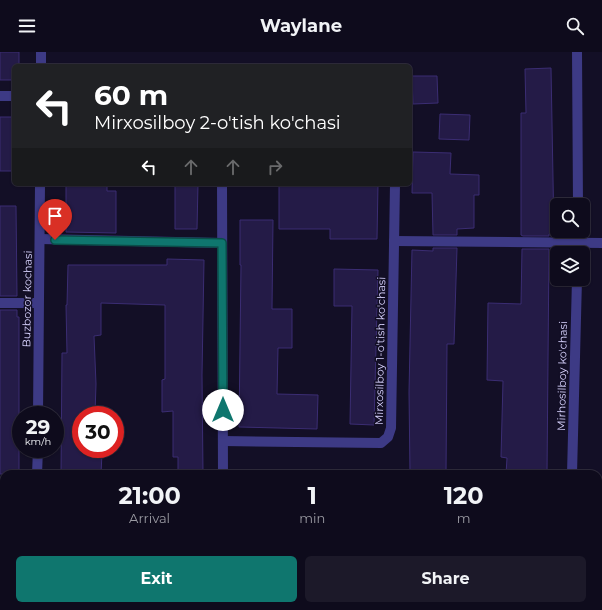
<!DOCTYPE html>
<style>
body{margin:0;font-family:Montserrat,sans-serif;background:#1c1929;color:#f1f3f6;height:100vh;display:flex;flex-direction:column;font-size:15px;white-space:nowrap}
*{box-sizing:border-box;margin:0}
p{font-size:13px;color:#9b9ba3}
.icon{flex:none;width:22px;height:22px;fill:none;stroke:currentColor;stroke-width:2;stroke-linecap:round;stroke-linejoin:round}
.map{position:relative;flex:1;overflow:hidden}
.sheet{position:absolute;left:0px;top:418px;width:602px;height:140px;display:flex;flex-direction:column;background:#0e0b1c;border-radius:12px 12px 0 0;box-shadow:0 1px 3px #0004,0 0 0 1px #2e2b3b}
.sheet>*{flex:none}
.top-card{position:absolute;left:12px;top:12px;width:400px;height:122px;border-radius:6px;box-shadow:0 1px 3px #0004,0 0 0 1px #2e2b3b;background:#202124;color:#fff;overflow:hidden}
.fabs{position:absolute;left:550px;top:146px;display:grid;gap:8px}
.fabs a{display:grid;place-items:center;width:40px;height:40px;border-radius:6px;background:#0e0b1c;box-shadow:0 1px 3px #0004,0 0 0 1px #2e2b3b;font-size:20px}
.speed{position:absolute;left:12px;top:354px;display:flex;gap:8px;font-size:20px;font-weight:700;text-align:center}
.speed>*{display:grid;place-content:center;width:52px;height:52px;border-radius:50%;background:#0e0b1c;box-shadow:0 1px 3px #0004,0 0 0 1px #2e2b3b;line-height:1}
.speed small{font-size:10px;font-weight:400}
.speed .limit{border:6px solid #d22;background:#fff;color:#111}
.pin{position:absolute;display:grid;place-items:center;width:34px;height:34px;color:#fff;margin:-41px -17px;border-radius:50% 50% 50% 0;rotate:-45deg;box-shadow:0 0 4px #0007}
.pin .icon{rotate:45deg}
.me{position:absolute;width:44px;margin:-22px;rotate:0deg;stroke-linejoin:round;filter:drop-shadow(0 0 3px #0008)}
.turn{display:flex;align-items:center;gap:14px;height:84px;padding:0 16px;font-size:18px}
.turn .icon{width:52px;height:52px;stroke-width:2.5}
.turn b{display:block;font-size:28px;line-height:34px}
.lanes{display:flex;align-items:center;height:38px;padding:0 16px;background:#0003;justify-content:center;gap:20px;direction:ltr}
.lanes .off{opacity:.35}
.eta{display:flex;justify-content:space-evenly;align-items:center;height:68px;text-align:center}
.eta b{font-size:24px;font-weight:700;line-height:28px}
.cta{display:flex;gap:8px;margin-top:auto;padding:8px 16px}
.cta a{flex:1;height:46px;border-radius:6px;background:#0f766e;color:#fff;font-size:16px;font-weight:700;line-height:46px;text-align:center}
.cta a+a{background:#1c1929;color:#f1f3f6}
header{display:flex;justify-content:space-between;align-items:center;height:52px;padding:0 16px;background:#0e0b1c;font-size:18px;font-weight:700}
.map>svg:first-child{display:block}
</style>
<header><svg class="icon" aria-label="menu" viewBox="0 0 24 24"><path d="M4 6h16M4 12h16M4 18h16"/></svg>Waylane<svg class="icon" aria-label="search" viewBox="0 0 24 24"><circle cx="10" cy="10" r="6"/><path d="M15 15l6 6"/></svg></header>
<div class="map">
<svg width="602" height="558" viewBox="0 0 602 558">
<rect width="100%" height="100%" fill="#130f26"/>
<g fill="#241b47" stroke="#3b2d73">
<path d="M 0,0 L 19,0 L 19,14 L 14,14 L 14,28 L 0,28 Z"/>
<path d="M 551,16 L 554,182 L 549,182 L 549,184 L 523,184 L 521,183 L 521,61 L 526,61 L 525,17 Z"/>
<path d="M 412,24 L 437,24 L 438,51 L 413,52 Z"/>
<path d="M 440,62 L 470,63 L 469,88 L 439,87 Z"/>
<rect x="0" y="65" width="14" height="54"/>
<path d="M 413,100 L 451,101 L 450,122 L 479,123 L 479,143 L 474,143 L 474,176 L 457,177 L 457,183 L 433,183 L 432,141 L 412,141 Z"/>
<path d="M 66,132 L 107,132 L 107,139 L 116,139 L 116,181 L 66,180 Z"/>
<path d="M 175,132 L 198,132 L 197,177 L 175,177 Z"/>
<path d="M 279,132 L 378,132 L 377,187 L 330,187 L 330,177 L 279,177 Z"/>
<path d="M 0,154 L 16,154 L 17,244 L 0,244 Z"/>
<path d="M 240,168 L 273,168 L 272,257 L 292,257 L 292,296 L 278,296 L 277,342 L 318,343 L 317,377 L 239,375 L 241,213 L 240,213 Z"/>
<path d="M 433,196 L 457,196 L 454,292 L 447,292 L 446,422 L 410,422 L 409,340 L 412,198 L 433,199 Z"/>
<path d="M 522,197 L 549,197 L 547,422 L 506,422 L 507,406 L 501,405 L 503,329 L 487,328 L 488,251 L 521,252 Z"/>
<path d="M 167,207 L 204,208 L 202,323 L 203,422 L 178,422 L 178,405 L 173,405 L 173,359 L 162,360 L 162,328 L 165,327 L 165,253 L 101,251 L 101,283 L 94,284 L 96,332 L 95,362 L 81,362 L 81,400 L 102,401 L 101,422 L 61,422 L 62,301 L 67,301 L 66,253 L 67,253 L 68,213 L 167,213 Z"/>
<path d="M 334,217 L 378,218 L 374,373 L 350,372 L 352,254 L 334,254 Z"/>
<path d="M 0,258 L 17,258 L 17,265 L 19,265 L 19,422 L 0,422 Z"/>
</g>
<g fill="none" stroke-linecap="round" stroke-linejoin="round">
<g stroke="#3d3a85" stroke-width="10">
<path d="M 577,0 L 578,153"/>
<path d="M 41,14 L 41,0"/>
<path d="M 0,44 L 14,44"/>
<path d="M 222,132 L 223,422"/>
<path d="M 40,187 L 222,191"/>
<path d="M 394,189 L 602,191"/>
<path d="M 578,201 L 578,179"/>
<path d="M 0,251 L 38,251"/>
<path d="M 38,363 L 40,132"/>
<path d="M 223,389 L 381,391 L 388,385 L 391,376 L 395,132"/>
<path d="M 37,422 L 38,397"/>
<path d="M 572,422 L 577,227"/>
<path d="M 37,558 L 37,554"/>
<path d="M 222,558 L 222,554"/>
<path d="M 568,558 L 569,554"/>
</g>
</g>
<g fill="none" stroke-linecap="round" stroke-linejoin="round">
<g stroke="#0a4d48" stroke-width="10">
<path id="route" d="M 55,188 L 222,191 L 223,358"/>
</g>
<use href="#route" stroke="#0f766e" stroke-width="7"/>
</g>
<g text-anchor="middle" stroke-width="3" stroke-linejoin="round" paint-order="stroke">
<g font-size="11" fill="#d9d4ff" stroke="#130f26">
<text transform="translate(27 247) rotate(-89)" y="4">Buzbozor kochasi</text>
<text transform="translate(380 299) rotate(-89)" y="4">Mirxosilboy 1-o'tish ko'chasi</text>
<text transform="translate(562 324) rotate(-89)" y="4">Mirhosilboy ko'chasi</text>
</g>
</g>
</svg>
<div class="fabs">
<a><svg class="icon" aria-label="search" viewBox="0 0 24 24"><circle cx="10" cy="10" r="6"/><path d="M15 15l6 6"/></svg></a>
<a><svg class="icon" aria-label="layers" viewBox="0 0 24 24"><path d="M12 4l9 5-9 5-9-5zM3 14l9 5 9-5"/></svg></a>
</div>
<div class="speed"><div>29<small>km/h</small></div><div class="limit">30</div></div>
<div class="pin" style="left:55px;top:188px;background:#d93025"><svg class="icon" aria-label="arrive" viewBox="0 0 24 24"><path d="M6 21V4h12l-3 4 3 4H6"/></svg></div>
<svg class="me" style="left:223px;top:358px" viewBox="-20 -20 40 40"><circle r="19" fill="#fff"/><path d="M0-13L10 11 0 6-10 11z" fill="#0f766e"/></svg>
<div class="top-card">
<div class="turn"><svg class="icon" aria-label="left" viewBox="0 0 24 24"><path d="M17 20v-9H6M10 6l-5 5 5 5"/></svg><div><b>60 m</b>Mirxosilboy 2-o'tish ko'chasi</div></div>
<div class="lanes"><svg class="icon" aria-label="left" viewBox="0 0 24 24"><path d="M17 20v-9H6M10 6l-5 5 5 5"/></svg><svg class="icon off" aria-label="ahead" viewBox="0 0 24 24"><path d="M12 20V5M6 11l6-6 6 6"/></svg><svg class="icon off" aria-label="ahead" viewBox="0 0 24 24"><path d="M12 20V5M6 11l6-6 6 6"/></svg><svg class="icon off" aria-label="right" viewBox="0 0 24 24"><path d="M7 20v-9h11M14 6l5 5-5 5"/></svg></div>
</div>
<section class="sheet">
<div class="eta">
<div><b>21:00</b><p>Arrival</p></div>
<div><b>1</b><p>min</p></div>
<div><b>120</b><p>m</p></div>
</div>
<div class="cta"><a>Exit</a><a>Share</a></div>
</section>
</div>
